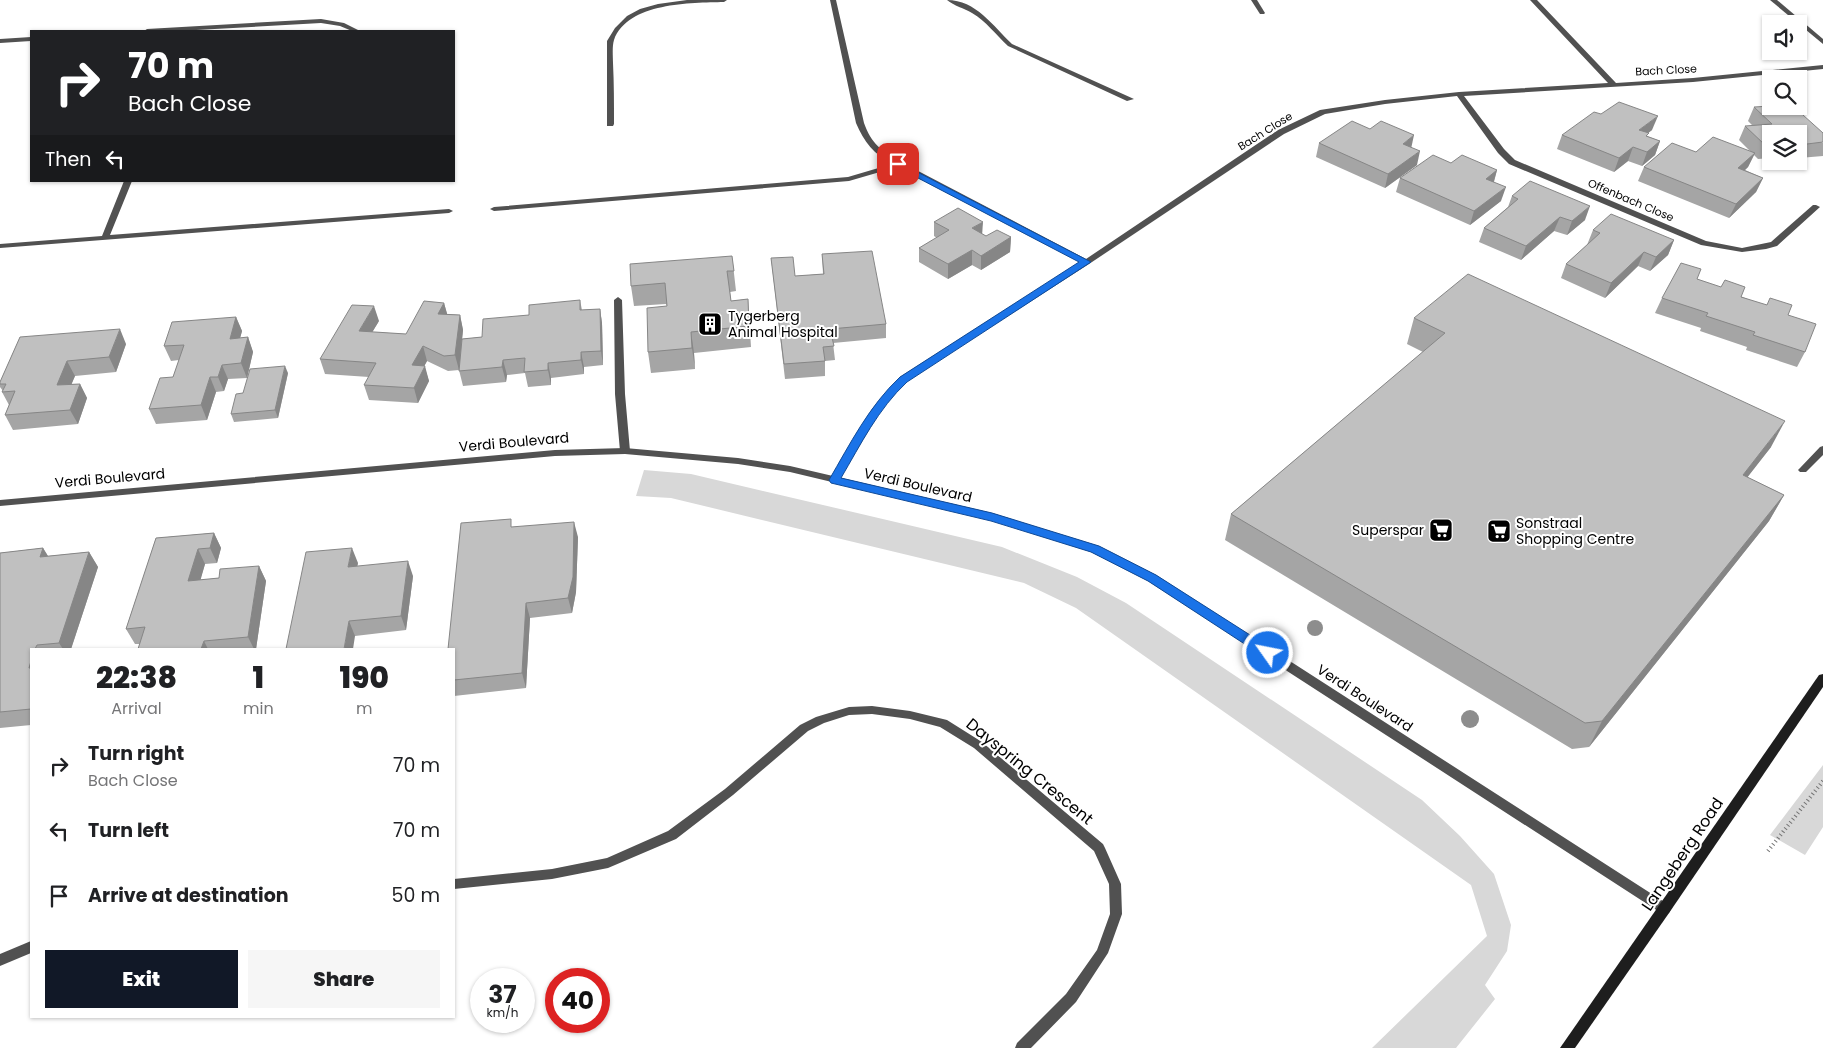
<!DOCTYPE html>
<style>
body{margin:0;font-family:Poppins,sans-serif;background:#f6f6f6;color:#202124;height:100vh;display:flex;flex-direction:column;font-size:19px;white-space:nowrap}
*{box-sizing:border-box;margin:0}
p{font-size:16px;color:#757577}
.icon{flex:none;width:28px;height:28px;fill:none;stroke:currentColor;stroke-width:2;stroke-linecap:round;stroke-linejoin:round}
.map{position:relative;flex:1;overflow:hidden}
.drawer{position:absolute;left:30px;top:648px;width:425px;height:370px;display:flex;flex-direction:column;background:#fff;border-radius:0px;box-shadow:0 1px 4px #0004}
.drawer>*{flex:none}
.hud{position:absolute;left:30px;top:30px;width:425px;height:152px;border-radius:0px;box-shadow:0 1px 4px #0004;background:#202124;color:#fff;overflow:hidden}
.controls{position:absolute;left:1762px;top:15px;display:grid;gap:10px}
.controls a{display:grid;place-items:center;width:45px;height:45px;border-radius:0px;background:#fff;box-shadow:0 1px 4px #0004;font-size:25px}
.speed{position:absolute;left:470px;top:968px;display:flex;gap:10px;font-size:25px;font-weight:700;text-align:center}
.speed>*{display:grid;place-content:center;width:65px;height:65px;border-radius:50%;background:#fff;box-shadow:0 1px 4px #0004;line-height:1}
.speed small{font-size:12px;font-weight:400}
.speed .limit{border:8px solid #d22;background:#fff;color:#111}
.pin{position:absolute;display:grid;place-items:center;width:42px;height:42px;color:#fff;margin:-21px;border-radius:10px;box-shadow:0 2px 8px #0006}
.me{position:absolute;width:55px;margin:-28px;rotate:303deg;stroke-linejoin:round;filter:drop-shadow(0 0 4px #0008)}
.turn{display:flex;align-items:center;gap:18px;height:105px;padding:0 15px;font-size:22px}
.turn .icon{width:65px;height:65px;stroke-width:2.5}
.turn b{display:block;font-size:35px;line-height:42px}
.then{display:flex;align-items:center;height:48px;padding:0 15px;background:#0003;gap:10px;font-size:19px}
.eta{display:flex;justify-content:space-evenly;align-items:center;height:85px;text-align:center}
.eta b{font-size:30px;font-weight:800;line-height:35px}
.action{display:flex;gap:10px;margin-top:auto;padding:10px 15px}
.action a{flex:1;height:58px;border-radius:0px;background:#111827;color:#fff;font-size:20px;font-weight:800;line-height:58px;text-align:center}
.action a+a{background:#f6f6f6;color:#202124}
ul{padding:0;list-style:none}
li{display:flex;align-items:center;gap:15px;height:65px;padding:0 15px}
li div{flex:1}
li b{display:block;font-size:19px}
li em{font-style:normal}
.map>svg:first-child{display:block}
</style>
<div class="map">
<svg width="1823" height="1048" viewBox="0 0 1823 1048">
<rect width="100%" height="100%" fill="#fff"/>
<g fill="#d8d8d8">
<path d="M 644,470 L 691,474 L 1002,547 L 1077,577 L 1126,603 L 1422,800 L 1460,836 L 1494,874 L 1511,925 L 1507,951 L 1485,985 L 1495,999 L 1456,1048 L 1372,1048 L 1487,936 L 1471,885 L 1076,608 L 1024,583 L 671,498 L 636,496 Z"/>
<path d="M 1823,765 L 1823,827 L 1805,855 L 1770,835 Z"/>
</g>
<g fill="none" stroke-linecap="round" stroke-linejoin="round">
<path stroke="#737373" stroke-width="4" stroke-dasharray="1 3" stroke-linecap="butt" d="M 1768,851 L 1823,781"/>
<g fill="#515151" fill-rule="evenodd">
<path d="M 618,297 L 622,300 L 625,394 L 630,451 L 625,454 L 620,451 L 615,394 L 614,300 Z"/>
<path d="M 1823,446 L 1823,455 L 1806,472 L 1800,472 L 1798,470 L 1800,468 L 1820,447 Z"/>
</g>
<g fill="#515151" fill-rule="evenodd">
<path d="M 687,0 L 727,0 L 724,2 C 691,3 628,2 614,40 C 612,46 613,56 613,63 C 614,83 614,104 614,124 L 613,126 L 607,126 L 607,41 L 615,28 L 627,16 L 640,9 L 658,4 Z"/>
<path d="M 830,0 L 836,0 L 864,123 C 871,143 882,152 901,162 L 1086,259 L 1278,130 L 1320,110 L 1385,100 L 1459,92 L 1608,83 L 1530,0 L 1537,0 L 1616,83 L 1693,78 L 1823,65 L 1823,69 L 1693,82 L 1464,96 L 1504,149 L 1515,160 L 1706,241 L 1742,248 L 1771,242 L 1813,205 L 1816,205 L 1820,207 L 1777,246 L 1766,249 L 1742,252 L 1701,245 L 1509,164 L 1498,153 L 1457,96 L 1385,104 L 1325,114 L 1284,134 L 1089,264 L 906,381 L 879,413 L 838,482 L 835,483 L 830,480 L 872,409 L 900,377 L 1080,262 L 897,167 L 849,181 L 494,211 L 490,209 L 494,207 L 848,177 L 892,164 C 874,154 864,142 856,123 Z"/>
<path d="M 947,0 C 976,0 993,26 1012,44 L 1134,99 L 1127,101 L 1008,46 C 996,35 986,21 972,13 C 964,8 954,6 947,0 Z"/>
<path d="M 1251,0 L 1257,0 L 1265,13 L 1264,14 L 1260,14 Z"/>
<path d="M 1770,0 L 1777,0 L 1823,39 L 1823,44 Z"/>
<path d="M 321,19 L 344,23 L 360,31 L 352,31 L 340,26 L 321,23 L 178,31 L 144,31 L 147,29 Z"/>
<path d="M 31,37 L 31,41 L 0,43 L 0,39 Z"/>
<path d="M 124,181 L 132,181 L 110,235 L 449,209 L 453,211 L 449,213 L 0,248 L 0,244 L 102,236 Z"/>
<path d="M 872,706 L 910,711 L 947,720 L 982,742 L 1103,844 L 1105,848 L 1121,884 L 1122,914 L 1108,953 L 1076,1002 L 1031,1048 L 1015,1048 L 1017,1043 L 1066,994 L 1097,950 L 1110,914 L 1109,884 L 1094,851 L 974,748 L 940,727 L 910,719 L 872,714 L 849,715 L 824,723 L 808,731 L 733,795 L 676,839 L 608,868 L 552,879 L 454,889 L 454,879 L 552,869 L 607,858 L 668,831 L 725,789 L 800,725 L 816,717 L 849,707 Z"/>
<path d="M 31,941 L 31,953 L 0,966 L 0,954 Z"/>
</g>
<path fill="#515151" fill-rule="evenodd" d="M 625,448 L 738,458 L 790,466 L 992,513 L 1099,546 L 1156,575 L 1669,905 L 1671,909 L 1669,913 L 1665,915 L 1661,913 L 1148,581 L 1091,552 L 991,520 L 790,472 L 738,464 L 625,454 L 555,456 L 0,506 L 0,500 L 555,450 Z"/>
<path fill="#1e1e1e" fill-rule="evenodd" d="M 1823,674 L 1823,687 L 1669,913 L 1575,1048 L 1560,1048 L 1819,675 Z"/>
</g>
<g fill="#8d8d8d">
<circle cx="1315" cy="628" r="8"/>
<circle cx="1470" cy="719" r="9"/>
</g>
<g fill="#a5a5a5">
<path d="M 1754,107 L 1823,143 L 1823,156 L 1799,158 L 1799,134 L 1771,134 L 1771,158 L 1758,159 L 1754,155 L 1748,167 L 1745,170 L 1763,178 L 1756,192 L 1729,218 L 1638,181 L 1644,167 L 1696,152 L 1751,152 L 1739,140 L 1745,126 L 1753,126 L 1748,121 Z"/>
<path d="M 1652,130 L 1648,133 L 1647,136 L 1660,141 L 1655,155 L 1642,166 L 1628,161 L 1614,172 L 1557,149 L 1562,135 Z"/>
<path d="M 1319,143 L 1411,147 L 1417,165 L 1385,188 L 1316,157 Z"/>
<path d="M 1451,163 L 1497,170 L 1494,182 L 1501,201 L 1470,225 L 1396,192 L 1400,178 Z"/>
<path d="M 1512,196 L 1585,220 L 1567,235 L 1554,231 L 1521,260 L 1479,242 L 1484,228 L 1508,207 Z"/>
<path d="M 934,222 L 982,234 L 986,236 L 1011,237 L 1010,252 L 981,270 L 972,265 L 948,279 L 919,262 L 919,248 L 937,238 L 934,236 Z"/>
<path d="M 1593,230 L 1674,240 L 1668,255 L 1650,271 L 1638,266 L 1605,298 L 1561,278 L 1566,264 L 1587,245 Z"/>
<path d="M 822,254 L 886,324 L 886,338 L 833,343 L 835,360 L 825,361 L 825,376 L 785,379 L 771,258 L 795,276 L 823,274 Z"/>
<path d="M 732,256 L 736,291 L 730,292 L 731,301 L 748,299 L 751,347 L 694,353 L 695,369 L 651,373 L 648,352 L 667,306 L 666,304 L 634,306 L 631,286 Z"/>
<path d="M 1697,279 L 1788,315 L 1805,352 L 1797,367 L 1746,350 L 1747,347 L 1700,331 L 1701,328 L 1655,313 L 1662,298 Z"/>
<path d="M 580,300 L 582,310 L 600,309 L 602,323 L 603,365 L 584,367 L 584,374 L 551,378 L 551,385 L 528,387 L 525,373 L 507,375 L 506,382 L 463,386 L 459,370 L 448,371 L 427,361 L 424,366 L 429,381 L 418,403 L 369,400 L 364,385 L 369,377 L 325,374 L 320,359 L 379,321 L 372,332 L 406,334 L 444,303 L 447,314 L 460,315 L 463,330 L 462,339 L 482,337 L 529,315 Z"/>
<path d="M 236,317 L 242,331 L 240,338 L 248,337 L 253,352 L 247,378 L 228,379 L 224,391 L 216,392 L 207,420 L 156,424 L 149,409 L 173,377 L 179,360 L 171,361 L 164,346 Z"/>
<path d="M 1414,318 L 1771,447 L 1747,477 L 1784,495 L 1769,521 L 1589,747 L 1572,749 L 1225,540 L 1231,514 L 1423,352 L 1407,344 Z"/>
<path d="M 20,337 L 126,344 L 116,372 L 75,376 L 71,384 L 80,384 L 87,398 L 78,424 L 13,430 L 5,415 L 9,405 L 2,392 L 3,391 L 0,387 L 0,382 Z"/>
<path d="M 288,373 L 278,418 L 234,422 L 231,414 L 243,393 Z"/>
<path d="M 513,527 L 578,537 L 576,592 L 572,613 L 530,618 L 526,688 L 454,696 L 454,649 Z"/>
<path d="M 214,533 L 221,548 L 217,563 L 205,564 L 200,580 L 219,578 L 259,566 L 266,581 L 256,649 L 138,649 L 140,644 L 135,644 L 126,629 L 156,538 Z"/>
<path d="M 43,548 L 48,556 L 89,552 L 98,567 L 71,649 L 31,649 L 31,725 L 0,728 L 0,553 Z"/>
<path d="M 358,563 L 357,566 L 413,576 L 406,630 L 355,636 L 286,649 Z"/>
</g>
<g fill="#868686">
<path d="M 1658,116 L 1652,130 L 1634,144 L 1639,130 Z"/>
<path d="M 1414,135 L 1411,149 L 1403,144 Z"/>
<path d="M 1660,141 L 1655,155 L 1642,166 L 1647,152 Z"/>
<path d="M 1633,147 L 1628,161 L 1614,172 L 1619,158 Z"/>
<path d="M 1420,151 L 1417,165 L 1385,188 L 1388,174 Z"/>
<path d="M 1755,153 L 1748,167 L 1732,182 L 1738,168 Z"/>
<path d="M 1497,170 L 1493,184 L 1486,179 Z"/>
<path d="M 1763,178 L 1756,192 L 1729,218 L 1736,204 Z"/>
<path d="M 1506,187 L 1501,201 L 1470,225 L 1474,211 Z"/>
<path d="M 1590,206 L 1585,220 L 1567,235 L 1572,221 Z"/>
<path d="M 1560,217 L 1554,231 L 1521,260 L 1526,246 Z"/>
<path d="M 983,222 L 982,236 L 972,228 Z"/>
<path d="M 1011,237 L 1010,252 L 981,270 L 981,256 Z"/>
<path d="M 1674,240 L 1668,255 L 1650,271 L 1656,257 Z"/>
<path d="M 972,250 L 972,265 L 948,279 L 948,264 Z"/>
<path d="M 1644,252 L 1638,266 L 1605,298 L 1611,283 Z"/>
<path d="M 444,303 L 448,317 L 438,314 Z"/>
<path d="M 374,306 L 379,321 L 364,346 L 359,331 Z"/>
<path d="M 600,309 L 602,323 L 603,365 L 601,351 Z"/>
<path d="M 460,315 L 463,330 L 459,370 L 455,355 Z"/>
<path d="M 236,317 L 242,331 L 236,353 L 230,339 Z"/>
<path d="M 120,329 L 126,344 L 116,372 L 109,357 Z"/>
<path d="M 691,332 L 694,353 L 695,369 L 692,348 Z"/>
<path d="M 248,337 L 253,352 L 247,378 L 241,363 Z"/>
<path d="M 423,346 L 427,361 L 417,380 L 412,365 Z"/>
<path d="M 581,352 L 584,367 L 584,374 L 581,360 Z"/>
<path d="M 503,360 L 507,375 L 506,382 L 502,367 Z"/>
<path d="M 67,361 L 75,376 L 65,400 L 57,385 Z"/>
<path d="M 548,363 L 551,378 L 551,385 L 548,370 Z"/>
<path d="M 222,365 L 228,379 L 224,391 L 218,377 Z"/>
<path d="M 285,366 L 288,373 L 278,418 L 275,410 Z"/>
<path d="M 425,366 L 429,381 L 418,403 L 414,388 Z"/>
<path d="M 210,377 L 216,392 L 207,420 L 201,405 Z"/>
<path d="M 80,384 L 87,398 L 78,424 L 70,410 Z"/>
<path d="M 1785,421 L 1771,447 L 1729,501 L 1743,475 Z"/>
<path d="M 1784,495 L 1769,521 L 1589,747 L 1602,721 Z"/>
<path d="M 574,522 L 578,537 L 576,592 L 572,613 L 568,598 Z"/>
<path d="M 214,533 L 221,548 L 217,563 L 210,548 Z"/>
<path d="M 43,548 L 52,563 L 40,557 Z"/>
<path d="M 352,548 L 358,563 L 354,582 L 348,567 Z"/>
<path d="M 198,549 L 205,564 L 196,596 L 188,581 Z"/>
<path d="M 89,552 L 98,567 L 71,649 L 63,649 L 59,643 Z"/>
<path d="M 408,561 L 413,576 L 406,630 L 401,616 Z"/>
<path d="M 259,566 L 266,581 L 256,649 L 254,649 L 248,637 Z"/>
<path d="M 526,603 L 530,618 L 526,688 L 522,673 Z"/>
<path d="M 349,621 L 355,636 L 353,649 L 344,649 Z"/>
<path d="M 204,641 L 208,649 L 201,649 Z"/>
</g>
<g fill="#c0c0c0" stroke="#868686">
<path d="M 1619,102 L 1658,116 L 1639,130 L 1649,133 L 1646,136 L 1660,141 L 1647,152 L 1633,147 L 1619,158 L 1562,135 L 1594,112 L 1601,114 Z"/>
<path d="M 1771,106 L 1793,106 L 1823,133 L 1823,142 L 1799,145 L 1799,134 L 1771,134 L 1771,144 L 1765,145 L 1745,126 L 1772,124 L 1754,107 Z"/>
<path d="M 1352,121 L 1370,129 L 1381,121 L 1414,135 L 1403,144 L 1420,151 L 1388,174 L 1319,143 Z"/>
<path d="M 1713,137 L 1755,153 L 1738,168 L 1763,178 L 1736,204 L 1644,167 L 1672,143 L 1696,152 Z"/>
<path d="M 1433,155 L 1451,163 L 1462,155 L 1497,170 L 1486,179 L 1506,187 L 1474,211 L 1400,178 Z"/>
<path d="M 1530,181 L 1590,206 L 1572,221 L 1560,217 L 1526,246 L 1484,228 L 1518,199 L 1512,196 Z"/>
<path d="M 958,208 L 983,222 L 972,228 L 986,236 L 997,230 L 1011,237 L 981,256 L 972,250 L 948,264 L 919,248 L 949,230 L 934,222 Z"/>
<path d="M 1611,214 L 1674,240 L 1656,257 L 1644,252 L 1611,283 L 1566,264 L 1600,233 L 1593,230 Z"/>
<path d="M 872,251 L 886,324 L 830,329 L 834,346 L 823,347 L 825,361 L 784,364 L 771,258 L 793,257 L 795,276 L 824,274 L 822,254 Z"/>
<path d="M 732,256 L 734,271 L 727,271 L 731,301 L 748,299 L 749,326 L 691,332 L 692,348 L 648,352 L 647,308 L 667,306 L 665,283 L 631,286 L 630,264 Z"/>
<path d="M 1681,263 L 1701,269 L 1697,279 L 1721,287 L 1725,280 L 1745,287 L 1741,297 L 1767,305 L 1770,298 L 1792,305 L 1788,315 L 1816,324 L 1805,352 L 1753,335 L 1755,332 L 1706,316 L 1708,313 L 1662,298 Z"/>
<path d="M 1468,274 L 1785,421 L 1743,475 L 1784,495 L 1602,721 L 1585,723 L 1231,514 L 1445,333 L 1414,318 Z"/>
<path d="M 580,300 L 580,310 L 600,309 L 601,351 L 581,352 L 581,360 L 548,363 L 548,370 L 524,372 L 525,358 L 503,360 L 502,367 L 459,371 L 462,339 L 482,337 L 483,319 L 529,315 L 529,305 Z"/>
<path d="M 424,301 L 444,303 L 438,314 L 460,315 L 455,355 L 444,356 L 423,346 L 412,365 L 425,366 L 414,388 L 364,385 L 376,363 L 320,359 L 352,305 L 374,306 L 359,331 L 406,334 Z"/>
<path d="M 236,317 L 230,339 L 248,337 L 241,363 L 222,365 L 218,377 L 210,377 L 201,405 L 149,409 L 160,378 L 173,377 L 184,345 L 164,346 L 172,322 Z"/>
<path d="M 120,329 L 109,357 L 67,361 L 57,385 L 80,384 L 70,410 L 5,415 L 15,391 L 2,392 L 6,384 L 0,384 L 0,382 L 20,337 Z"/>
<path d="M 285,366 L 275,410 L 231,414 L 236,394 L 243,393 L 250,369 Z"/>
<path d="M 511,519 L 511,527 L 574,522 L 573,577 L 568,598 L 526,603 L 522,673 L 454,680 L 454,649 L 448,649 L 461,523 Z"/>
<path d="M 214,533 L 210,548 L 198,549 L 188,581 L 219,578 L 220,569 L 259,566 L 248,637 L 204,641 L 201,649 L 138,649 L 145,627 L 126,629 L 156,538 Z"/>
<path d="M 43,548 L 40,557 L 89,552 L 59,643 L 37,645 L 35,649 L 31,649 L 31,661 L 29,668 L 31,668 L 31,709 L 0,712 L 0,553 Z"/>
<path d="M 352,548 L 348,567 L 408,561 L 401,616 L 349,621 L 344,649 L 286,649 L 306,552 Z"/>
</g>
<path fill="#1a73e8" stroke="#114b97" d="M 898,162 L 1091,262 L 907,382 C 878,409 861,444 841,478 L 992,513 L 1099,546 L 1156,575 L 1272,649 L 1274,653 L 1272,656 L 1263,656 L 1148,581 L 1091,552 L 991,521 L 831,483 L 829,480 C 850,444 869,406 900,377 L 1079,262 L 895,166 L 893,164 Z"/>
<defs>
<g id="building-square" transform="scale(1.25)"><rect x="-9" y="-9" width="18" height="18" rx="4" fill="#000" stroke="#fff"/><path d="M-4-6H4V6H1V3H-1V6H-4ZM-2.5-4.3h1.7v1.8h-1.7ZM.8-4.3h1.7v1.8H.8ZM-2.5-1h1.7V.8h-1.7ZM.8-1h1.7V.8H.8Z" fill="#fff"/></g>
<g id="supermarket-square" transform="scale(1.25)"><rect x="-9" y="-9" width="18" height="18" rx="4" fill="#000" stroke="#fff"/><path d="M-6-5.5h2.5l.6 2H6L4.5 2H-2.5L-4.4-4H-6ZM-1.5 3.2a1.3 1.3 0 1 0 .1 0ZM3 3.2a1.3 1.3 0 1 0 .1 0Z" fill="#fff"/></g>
</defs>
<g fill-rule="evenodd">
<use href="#building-square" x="710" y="324"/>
<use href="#supermarket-square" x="1441" y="530"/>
<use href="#supermarket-square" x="1499" y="531"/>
</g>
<g text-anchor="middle" stroke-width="4" stroke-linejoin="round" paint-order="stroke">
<g font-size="11" fill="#000" stroke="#fff">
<text transform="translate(1666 70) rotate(-3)" y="4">Bach Close</text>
<text transform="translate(1265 131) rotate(-32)" y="4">Bach Close</text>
<text transform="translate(1631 200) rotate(23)" y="4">Offenbach Close</text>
</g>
<g font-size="14" fill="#000" stroke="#fff" text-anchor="start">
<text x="728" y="321">Tygerberg<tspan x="728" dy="16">Animal Hospital</tspan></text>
<text x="1516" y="528">Sonstraal<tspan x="1516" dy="16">Shopping Centre</tspan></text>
<text x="1424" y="535" text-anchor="end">Superspar</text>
</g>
<g font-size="14" fill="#000" stroke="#fff">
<text transform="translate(514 442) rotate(-5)" y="5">Verdi Boulevard</text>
<text transform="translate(110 478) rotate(-5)" y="5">Verdi Boulevard</text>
<text transform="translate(918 485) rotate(13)" y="5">Verdi Boulevard</text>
<text transform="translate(1365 698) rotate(33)" y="5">Verdi Boulevard</text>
</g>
<g font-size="16" fill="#000" stroke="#fff">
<text transform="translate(1030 771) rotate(39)" y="6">Dayspring Crescent</text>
<text transform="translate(1682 854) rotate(-56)" y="6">Langeberg Road</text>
</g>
</g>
</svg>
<div class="controls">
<a><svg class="icon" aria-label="sound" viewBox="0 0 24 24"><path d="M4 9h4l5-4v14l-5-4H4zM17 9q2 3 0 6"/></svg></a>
<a><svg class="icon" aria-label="search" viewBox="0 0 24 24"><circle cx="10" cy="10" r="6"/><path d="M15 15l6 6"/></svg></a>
<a><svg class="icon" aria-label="layers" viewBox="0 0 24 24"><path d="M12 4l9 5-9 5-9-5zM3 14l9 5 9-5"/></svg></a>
</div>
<div class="speed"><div>37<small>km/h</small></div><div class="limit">40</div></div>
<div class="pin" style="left:898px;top:164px;background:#d93025"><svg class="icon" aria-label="arrive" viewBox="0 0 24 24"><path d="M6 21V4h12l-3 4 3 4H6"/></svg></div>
<svg class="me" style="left:1268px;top:653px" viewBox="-20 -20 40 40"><circle r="17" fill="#1a73e8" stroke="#fff" stroke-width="3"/><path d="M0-11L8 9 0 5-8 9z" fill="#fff"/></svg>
<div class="hud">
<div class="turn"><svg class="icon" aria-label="right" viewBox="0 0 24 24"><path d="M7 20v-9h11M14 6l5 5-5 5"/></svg><div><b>70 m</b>Bach Close</div></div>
<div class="then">Then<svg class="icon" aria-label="left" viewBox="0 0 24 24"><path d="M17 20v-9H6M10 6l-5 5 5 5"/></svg></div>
</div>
<section class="drawer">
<div class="eta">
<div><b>22:38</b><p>Arrival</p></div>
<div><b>1</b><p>min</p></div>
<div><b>190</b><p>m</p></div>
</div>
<ul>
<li><svg class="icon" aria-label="right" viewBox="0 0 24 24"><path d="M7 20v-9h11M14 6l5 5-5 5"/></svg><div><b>Turn right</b><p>Bach Close</p></div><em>70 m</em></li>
<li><svg class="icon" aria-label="left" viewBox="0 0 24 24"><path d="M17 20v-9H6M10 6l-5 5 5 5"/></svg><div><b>Turn left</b></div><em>70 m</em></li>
<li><svg class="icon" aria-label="arrive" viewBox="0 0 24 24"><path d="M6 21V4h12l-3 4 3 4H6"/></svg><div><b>Arrive at destination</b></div><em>50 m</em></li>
</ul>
<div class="action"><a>Exit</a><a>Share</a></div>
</section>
</div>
